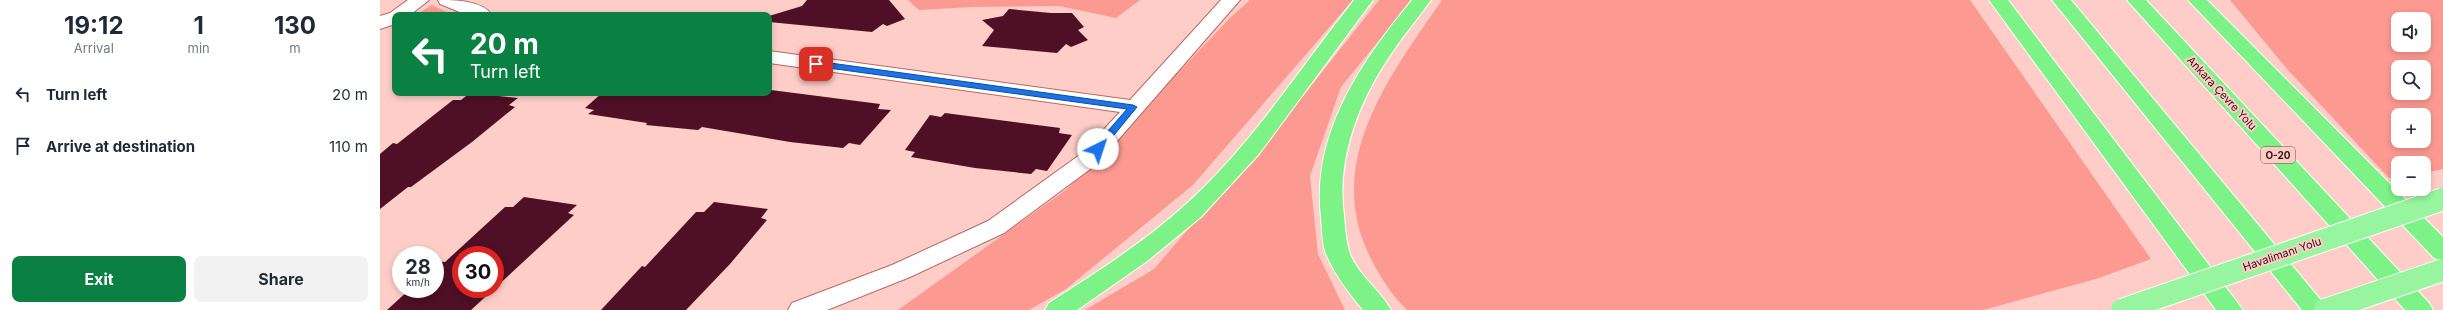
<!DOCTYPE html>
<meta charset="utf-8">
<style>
body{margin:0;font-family:Inter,sans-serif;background:#f2f2f3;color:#1f2937;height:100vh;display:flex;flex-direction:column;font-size:15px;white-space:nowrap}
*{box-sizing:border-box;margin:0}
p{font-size:13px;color:#747a83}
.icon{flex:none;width:22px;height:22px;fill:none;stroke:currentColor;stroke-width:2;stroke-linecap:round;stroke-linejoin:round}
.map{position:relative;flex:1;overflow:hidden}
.drawer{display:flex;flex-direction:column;background:#fff;width:380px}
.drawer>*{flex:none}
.hud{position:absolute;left:12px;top:12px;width:380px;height:84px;border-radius:8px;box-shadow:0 2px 6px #0003;background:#0b8043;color:#fff;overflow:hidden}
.fabs{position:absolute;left:2011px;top:12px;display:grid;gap:8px}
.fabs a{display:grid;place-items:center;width:40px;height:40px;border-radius:8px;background:#fff;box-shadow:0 2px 6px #0003;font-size:20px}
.speed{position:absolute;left:12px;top:246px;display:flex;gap:8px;font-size:20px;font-weight:700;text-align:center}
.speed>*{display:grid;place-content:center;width:52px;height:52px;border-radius:50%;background:#fff;box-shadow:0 2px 6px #0003;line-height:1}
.speed small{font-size:10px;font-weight:400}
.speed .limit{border:6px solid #d22;background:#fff;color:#111}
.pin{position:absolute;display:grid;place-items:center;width:34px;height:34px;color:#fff;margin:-17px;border-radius:8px;box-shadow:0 2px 6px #0006}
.me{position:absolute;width:44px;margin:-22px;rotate:41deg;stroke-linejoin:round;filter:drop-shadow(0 0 3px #0008)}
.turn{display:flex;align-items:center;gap:14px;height:84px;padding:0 12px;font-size:18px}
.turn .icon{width:52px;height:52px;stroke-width:2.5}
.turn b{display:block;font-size:28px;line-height:34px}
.eta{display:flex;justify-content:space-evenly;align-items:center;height:68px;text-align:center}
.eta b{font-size:24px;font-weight:700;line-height:28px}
.button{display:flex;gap:8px;margin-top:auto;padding:8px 12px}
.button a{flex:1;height:46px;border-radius:8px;background:#0b8043;color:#fff;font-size:16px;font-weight:700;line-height:46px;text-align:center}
.button a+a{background:#f2f2f3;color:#1f2937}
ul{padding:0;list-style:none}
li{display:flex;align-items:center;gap:12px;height:52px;padding:0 12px}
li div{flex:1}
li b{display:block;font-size:15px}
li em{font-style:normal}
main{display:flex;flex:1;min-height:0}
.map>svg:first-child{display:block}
</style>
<main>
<section class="drawer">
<div class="eta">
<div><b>19:12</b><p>Arrival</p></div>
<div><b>1</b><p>min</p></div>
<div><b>130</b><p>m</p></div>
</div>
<ul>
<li><svg class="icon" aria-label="left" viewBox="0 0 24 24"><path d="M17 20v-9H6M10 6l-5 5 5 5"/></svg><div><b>Turn left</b></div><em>20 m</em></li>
<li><svg class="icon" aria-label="arrive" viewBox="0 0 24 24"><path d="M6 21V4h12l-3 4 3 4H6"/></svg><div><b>Arrive at destination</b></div><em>110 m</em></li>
</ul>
<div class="button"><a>Exit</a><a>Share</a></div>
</section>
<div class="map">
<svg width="2063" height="310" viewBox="0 0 2063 310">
<rect width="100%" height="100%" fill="#ffcdc7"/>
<g fill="#fc9a91" fill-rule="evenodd">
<path d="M 528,0 L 760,0 L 736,18 L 679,6 L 592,7 L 539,10 Z"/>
<path d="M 870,0 L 973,0 L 813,185 L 686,289 L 649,310 L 518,310 L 687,189 L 851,17 Z"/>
<path d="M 999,0 L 1032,0 L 961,87 L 930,176 L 938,254 L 965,310 L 705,310 L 774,269 L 927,91 Z"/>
<path d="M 1062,0 L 1590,0 L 1771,259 L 1716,279 L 1603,310 L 1027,310 C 1013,297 1001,278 992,261 C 941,164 1009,77 1062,0 Z"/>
<path d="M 1850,0 L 2063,0 L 2063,169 L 2044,173 L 2044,163 L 2018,163 L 2018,177 L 2009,178 L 1907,69 ZM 2018,19 L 2044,19 L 2044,45 L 2018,45 ZM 2018,67 L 2044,67 L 2044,93 L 2018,93 ZM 2018,115 L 2044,115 L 2044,141 L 2018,141 Z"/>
<path d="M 52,5 L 73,15 L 36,15 Z"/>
</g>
<g fill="#4f0f25">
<path d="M 427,0 L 509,0 L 525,19 L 507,26 L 503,24 L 492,32 L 389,22 L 389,16 L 422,6 Z"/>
<path d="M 629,9 L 671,13 L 692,13 L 704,27 L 698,30 L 708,40 L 691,47 L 686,44 L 677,53 L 602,46 L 614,30 L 602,20 L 623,16 Z"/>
<path d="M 391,90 L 500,104 L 498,109 L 511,110 L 480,145 L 469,143 L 463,148 L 410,142 L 322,127 L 318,130 L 266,125 L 267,123 L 208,114 L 214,110 L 205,108 L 222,93 L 374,94 L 389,93 Z"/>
<path d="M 90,93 L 138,98 L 129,105 L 135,107 L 92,142 L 31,187 L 28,187 L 0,209 L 0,154 L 13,143 L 17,144 L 73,100 L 81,100 Z"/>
<path d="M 565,113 L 680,128 L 679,133 L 692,135 L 667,171 L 656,169 L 651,174 L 595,168 L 531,157 L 535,152 L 525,150 L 550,115 L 561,117 Z"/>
<path d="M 144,197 L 197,205 L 188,213 L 194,215 L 115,288 L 115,255 L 81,255 L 81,289 L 114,289 L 91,310 L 7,310 L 30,289 L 55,289 L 55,261 L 65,262 L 125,207 L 133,207 Z"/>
<path d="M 334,202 L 388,209 L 381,218 L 387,220 L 350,264 L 306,310 L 221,310 L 262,266 L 265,267 L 316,212 L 324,212 Z"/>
</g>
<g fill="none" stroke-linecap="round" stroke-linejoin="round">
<g stroke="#b46a64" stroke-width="2">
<g id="minor">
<path d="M 28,0 L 49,0 L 30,15 L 15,15 L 15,24 L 0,29 L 0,16 L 10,13 Z"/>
<path d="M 58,0 C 74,0 102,0 112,15 L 87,15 L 60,4 Z"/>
<path d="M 841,0 L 860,0 L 717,164 L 624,233 L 530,277 L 447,310 L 408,310 L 412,303 L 512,265 L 608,221 L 701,154 L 740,112 L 389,63 L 389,51 L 750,100 Z"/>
</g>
</g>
<g stroke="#fff" stroke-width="2">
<g id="motorway">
<path d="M 974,0 L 993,0 L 879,154 L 821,217 L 766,262 L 697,310 L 665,310 L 669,303 C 722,269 777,234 822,189 C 880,132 924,63 974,0 Z"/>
<path d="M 1032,0 L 1051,0 C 1039,17 1025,33 1013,51 C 980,98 956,157 964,215 C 965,227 966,242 970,254 C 979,276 1000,290 1011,310 L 983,310 C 969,293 955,275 946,254 C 942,244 942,230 941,218 C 931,134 981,62 1032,0 Z"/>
<path d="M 1609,0 L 1628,0 L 1863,310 L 1836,310 Z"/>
<path d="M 1672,0 L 1691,0 L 1949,310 L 1922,310 Z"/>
<path d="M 1747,0 L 1766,0 L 2049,303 L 2053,310 L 2025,310 Z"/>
<path d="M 1808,0 L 1827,0 L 2063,237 L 2063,261 L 2054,258 Z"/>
</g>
</g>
<use href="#minor" fill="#fff" fill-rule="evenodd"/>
<use href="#motorway" fill="#7df287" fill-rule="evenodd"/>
<g stroke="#fff" stroke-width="24" stroke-linecap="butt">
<g id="trunk-bridge">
<path d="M 1742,310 L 2063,199"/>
<path d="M 1945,310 L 2063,270"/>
</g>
</g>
<use href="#trunk-bridge" stroke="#97f49f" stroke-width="22"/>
</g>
<path fill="#1a73e8" stroke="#114b97" d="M 436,61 L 753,105 L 757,107 L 721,151 L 718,152 L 713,149 L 714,147 L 747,109 L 434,66 L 432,64 Z"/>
<g text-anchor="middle" stroke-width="4" stroke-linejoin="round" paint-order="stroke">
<rect fill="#ffcdc7" stroke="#6d4946" stroke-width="1" x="1881" y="147" width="34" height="16" rx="3"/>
<g font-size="10" font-weight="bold" fill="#2e110f">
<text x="1898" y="159">O-20</text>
</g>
<g font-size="11" fill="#2e110f" stroke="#ffcdc7">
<text transform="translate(1842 93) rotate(47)" y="4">Ankara Çevre Yolu</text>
<text transform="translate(1902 254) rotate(-19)" y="4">Havalimanı Yolu</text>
</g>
</g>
</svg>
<div class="fabs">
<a><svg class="icon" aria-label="sound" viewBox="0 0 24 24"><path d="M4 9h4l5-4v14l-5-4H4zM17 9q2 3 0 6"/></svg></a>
<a><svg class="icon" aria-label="search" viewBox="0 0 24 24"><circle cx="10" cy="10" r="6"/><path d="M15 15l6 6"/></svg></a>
<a>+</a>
<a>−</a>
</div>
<div class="speed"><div>28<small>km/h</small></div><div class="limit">30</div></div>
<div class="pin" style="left:436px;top:64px;background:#d93025"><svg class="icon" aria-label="arrive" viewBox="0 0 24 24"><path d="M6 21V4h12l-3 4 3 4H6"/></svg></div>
<svg class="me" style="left:718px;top:149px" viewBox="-20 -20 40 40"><circle r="19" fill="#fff"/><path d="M0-13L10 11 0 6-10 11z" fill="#1a73e8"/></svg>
<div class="hud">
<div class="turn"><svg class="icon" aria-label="left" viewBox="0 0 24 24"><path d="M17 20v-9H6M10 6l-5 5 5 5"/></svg><div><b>20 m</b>Turn left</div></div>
</div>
</div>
</main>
